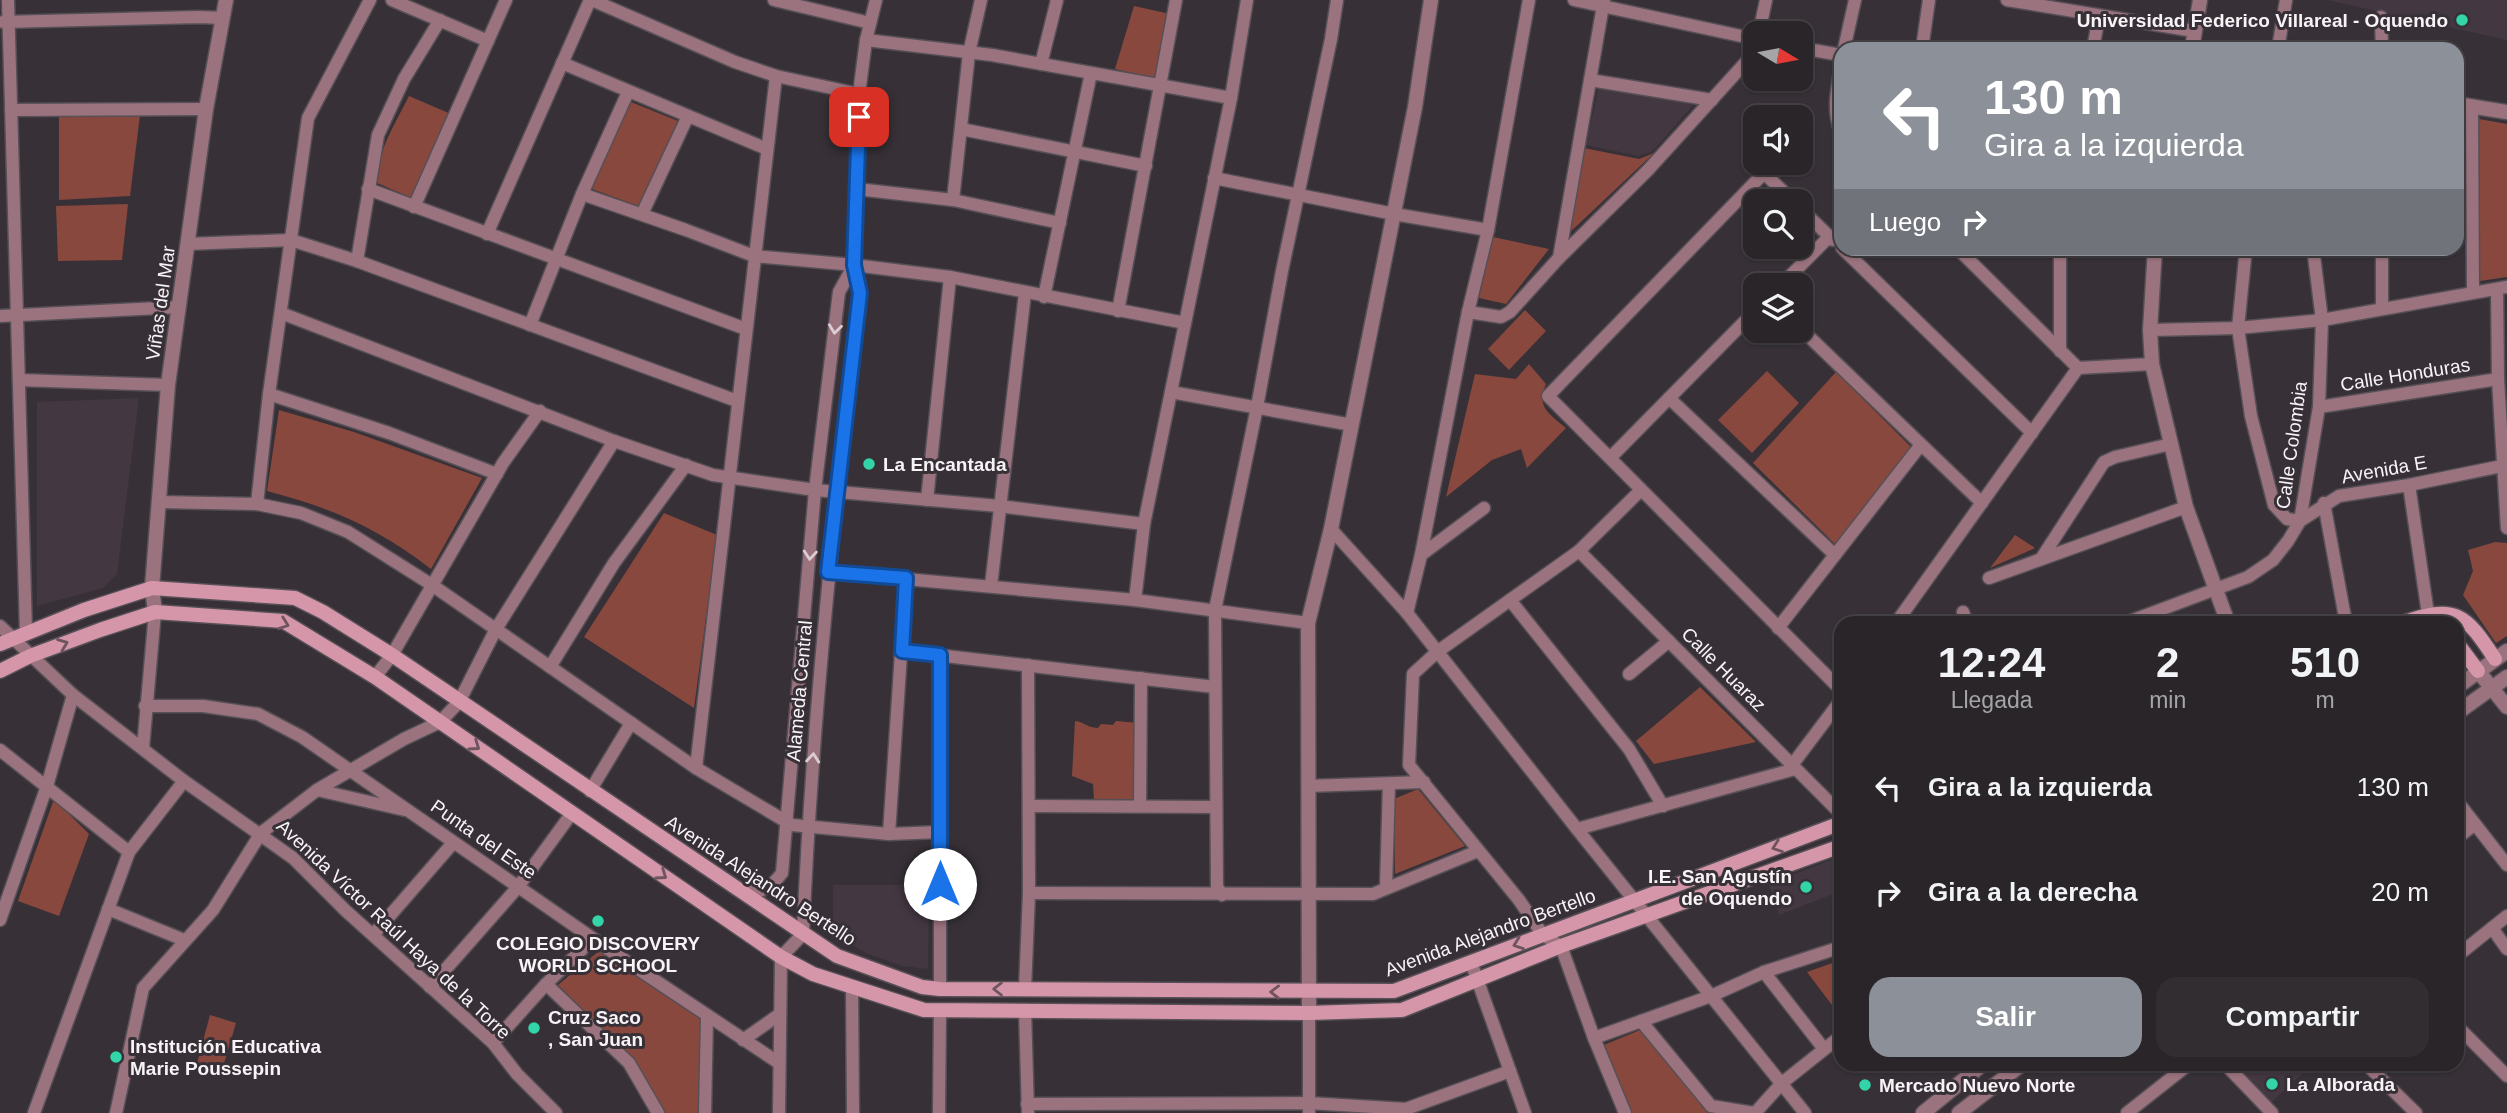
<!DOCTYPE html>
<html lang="es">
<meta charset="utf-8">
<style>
body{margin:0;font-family:Arial,sans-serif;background:#312d31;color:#f1f3f6;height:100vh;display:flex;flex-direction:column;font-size:26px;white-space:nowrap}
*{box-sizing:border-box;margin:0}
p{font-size:23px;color:#a5a5a8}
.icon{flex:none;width:38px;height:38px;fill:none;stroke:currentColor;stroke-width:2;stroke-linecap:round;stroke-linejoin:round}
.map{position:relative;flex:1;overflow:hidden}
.panel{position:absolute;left:1834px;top:616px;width:630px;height:455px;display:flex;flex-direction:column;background:#292529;border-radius:21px;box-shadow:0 2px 5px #0004,0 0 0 2px #454246}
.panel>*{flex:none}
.hud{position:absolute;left:1834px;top:42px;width:630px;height:214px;border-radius:21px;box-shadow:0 2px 5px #0004,0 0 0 2px #454246;background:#8c9099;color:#fff;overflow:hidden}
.needle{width:46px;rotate:100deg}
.controls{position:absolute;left:1743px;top:21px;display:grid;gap:14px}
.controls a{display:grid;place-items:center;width:70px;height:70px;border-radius:14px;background:#292529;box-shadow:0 2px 5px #0004,0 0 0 2px #454246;font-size:35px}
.pin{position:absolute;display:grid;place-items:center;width:60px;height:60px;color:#fff;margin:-30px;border-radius:14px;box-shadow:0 4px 10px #0006}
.me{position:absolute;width:77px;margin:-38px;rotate:0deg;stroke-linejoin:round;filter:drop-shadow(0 0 5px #0008)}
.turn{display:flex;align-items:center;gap:24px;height:147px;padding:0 35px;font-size:32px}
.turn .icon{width:91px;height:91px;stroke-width:2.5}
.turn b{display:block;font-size:49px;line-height:60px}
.then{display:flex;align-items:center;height:66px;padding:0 35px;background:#0003;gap:14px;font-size:26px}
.eta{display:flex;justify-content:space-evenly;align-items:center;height:119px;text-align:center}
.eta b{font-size:42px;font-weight:800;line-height:49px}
.button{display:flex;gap:14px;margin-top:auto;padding:14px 35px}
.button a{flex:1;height:80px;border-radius:21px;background:#8c9099;color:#fff;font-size:28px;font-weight:800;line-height:80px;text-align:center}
.button a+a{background:#312d31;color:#f1f3f6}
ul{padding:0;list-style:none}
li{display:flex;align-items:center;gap:21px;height:105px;padding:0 35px}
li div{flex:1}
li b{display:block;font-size:26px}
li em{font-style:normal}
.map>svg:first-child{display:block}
</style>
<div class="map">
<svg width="2507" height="1113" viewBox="0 0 2507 1113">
<rect width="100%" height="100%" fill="#373137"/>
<g fill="#433742">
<path d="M 2327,0 L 2507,0 L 2507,40 Z"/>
<path d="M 1599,86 L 1693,105 L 1653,151 L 1639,156 L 1586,145 Z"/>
<path d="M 139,398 L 117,574 L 103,588 L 37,606 L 37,402 Z"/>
<path d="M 1841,856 L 1841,891 L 1779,915 L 1769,884 Z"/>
<path d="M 833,885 L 929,885 L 928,969 L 902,966 L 866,953 L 833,934 Z"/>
<path d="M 2234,1064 L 2312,1064 L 2271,1103 Z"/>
</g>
<g fill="#88483e">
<path d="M 1134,6 L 1170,14 L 1158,79 L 1115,69 Z"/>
<path d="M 409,96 L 451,114 L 414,199 L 377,183 C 377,151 395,124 409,96 Z"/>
<path d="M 631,102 L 678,121 L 638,206 L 592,189 Z"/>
<path d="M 140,115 L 130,196 L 59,200 L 59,116 Z"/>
<path d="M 2479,119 L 2507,124 L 2507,277 L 2480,281 Z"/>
<path d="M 1584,148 L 1639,159 L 1654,153 L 1567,235 Z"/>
<path d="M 128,204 L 122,260 L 58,261 L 56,206 Z"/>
<path d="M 1493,237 L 1549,249 L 1506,304 L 1479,298 Z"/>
<path d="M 1525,310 L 1546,331 L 1509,370 L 1488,349 Z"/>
<path d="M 1529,364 L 1546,384 C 1536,408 1549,413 1566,428 L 1527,468 L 1521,449 L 1492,460 L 1446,497 L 1475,374 L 1516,379 Z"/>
<path d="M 1767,371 L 1799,403 L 1752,453 L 1718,420 Z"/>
<path d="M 1836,372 L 1911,447 L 1835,544 L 1753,463 Z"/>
<path d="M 279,410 L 354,432 L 482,478 L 431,569 C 378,528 332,508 267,491 Z"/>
<path d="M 664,513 L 717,535 L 694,708 L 584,637 Z"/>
<path d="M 2015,535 L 2035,548 L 1990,568 Z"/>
<path d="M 2495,542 L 2507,543 L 2507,636 L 2496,643 L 2463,595 L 2473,571 L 2468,550 Z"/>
<path d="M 1700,687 L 1756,742 L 1654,764 L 1636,741 Z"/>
<path d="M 1075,721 C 1085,722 1085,727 1098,728 L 1101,724 L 1113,725 L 1116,721 L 1138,723 L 1136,800 L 1094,800 L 1093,784 L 1072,776 Z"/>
<path d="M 1418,789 L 1465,846 L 1395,874 L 1394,799 Z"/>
<path d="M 54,799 L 89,834 L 59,916 L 18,901 Z"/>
<path d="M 599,951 L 700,1019 L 701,1113 L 663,1113 L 633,1058 L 558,985 Z"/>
<path d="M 1841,960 L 1841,1017 L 1807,972 Z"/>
<path d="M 210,1015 L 236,1023 L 222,1070 L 197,1063 Z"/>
<path d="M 1640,1030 L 1708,1113 L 1632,1113 L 1604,1045 Z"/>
</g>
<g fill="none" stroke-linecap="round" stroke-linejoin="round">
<g stroke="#565056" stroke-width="15">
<g id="minor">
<path d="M 8,0 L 26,632"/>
<path d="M 392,0 L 488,41"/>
<path d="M 592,0 L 735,62 L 776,76 L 859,94"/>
<path d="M 774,0 L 870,23"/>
<path d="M 1574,0 L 1755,39"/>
<path d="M 2007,0 L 2194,31"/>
<path d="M 2381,17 L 2382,49"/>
<path d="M 3,22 L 199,17 L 223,18"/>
<path d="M 1759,33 L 1766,0"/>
<path d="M 866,40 L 992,55 L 1231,98"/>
<path d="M 1801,48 L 1841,55"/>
<path d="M 1844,49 L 1855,0"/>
<path d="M 1922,49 L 1929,0"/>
<path d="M 2093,49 L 2099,16"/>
<path d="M 2278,49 L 2286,0"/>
<path d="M 562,63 L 767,149"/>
<path d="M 1041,64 L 1057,0"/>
<path d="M 1841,66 C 1837,90 1832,110 1841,133"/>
<path d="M 1590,80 L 1712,100"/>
<path d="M 2472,107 L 2473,291"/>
<path d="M 11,110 L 206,109"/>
<path d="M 961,129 L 1146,166"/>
<path d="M 1214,178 L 1394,214 L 1488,230"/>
<path d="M 368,189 L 746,329"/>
<path d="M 857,189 L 953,200 L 1060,223"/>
<path d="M 582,194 L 686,230 L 754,256 L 854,265 L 950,277 L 1185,323"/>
<path d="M 953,200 L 969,53 L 981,0"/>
<path d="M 1793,201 L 1764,173 L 1548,396 L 1841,690"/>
<path d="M 414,207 L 506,0"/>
<path d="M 1801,209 L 1833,240"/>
<path d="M 642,214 L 688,116"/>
<path d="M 487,234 L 590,0"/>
<path d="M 187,244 L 291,240 L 357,261 L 737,401"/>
<path d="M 1842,248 L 2032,433"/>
<path d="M 1957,248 L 2078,368 L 2152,364"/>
<path d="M 2246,248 L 2238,328 L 2251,416 L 2274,505 L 2287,519 L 2300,521 L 2319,407 L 2322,320 L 2313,248"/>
<path d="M 2382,248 L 2382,308"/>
<path d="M 1559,258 L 1604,0"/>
<path d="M 357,261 L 378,135 L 404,79 L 440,20"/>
<path d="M 1781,285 L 1829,237"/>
<path d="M 2497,289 L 2498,379 L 2507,528"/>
<path d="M 1044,297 L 1091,73"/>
<path d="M 1118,311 L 1176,0"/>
<path d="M 1468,312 L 1501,317 L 1510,312 L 1558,259 L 1648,170 L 1755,52"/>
<path d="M 281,313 L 614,441 L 713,475 L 815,490 L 999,506 L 1144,524"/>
<path d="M 0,316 L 179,307"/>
<path d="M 530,325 L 582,194 L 628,92"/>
<path d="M 1801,329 L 1982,503"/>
<path d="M 2150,330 L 2238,328 L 2322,320 L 2507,287"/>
<path d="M 2060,351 L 2060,248"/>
<path d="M 19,380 L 168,385"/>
<path d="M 1171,392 L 1352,425"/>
<path d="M 269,394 L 389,433 L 497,474"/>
<path d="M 1669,398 L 1835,555"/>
<path d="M 2319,407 L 2498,379"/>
<path d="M 1610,458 L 1755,311"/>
<path d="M 2409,485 L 2428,614"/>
<path d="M 927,500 L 950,277"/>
<path d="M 159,502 L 257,504 L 301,513 L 348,532 L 432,585 L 696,768 L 792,825 L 889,834 L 940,832"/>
<path d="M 2324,503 L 2346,623"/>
<path d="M 257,504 L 269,394 L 308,118 L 370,0"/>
<path d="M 1331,529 L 1407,613 L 1577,829 L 1805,1113"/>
<path d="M 1579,551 L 1841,814"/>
<path d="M 1421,555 L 1484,508"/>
<path d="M 2041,559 L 2104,462 L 2115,457 L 2171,444"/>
<path d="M 828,572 L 1135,600 L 1308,623"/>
<path d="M 1989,578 L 2186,507"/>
<path d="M 991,586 L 1025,293"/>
<path d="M 1135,600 L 1144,524 L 1231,98 L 1247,0"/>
<path d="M 1510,600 L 1629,749 L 1663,806"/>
<path d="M 1963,612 L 1967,623"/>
<path d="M 1407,613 L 1421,555 L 1468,312 L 1488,230 L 1529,0"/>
<path d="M 1896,623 L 2078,368"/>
<path d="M 2125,623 L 2248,577 L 2273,560 L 2288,541 L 2300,521 L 2339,496 L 2409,485 L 2507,465"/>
<path d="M 0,626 L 73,695 L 184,781 L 293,858 L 346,911 L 493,1043 L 517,1074 L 556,1113"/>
<path d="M 1778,628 L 1920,446"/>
<path d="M 902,651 L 1215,687"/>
<path d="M 550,667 L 614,563 L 686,465"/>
<path d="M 1629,674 L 1669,641"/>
<path d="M 375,677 L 392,655 L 503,463 L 540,411"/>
<path d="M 145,706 L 203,706 L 258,714 L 302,737 L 608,949 L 779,1063"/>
<path d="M 143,748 L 155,612"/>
<path d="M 0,750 L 129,852"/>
<path d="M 1792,765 L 1841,700"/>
<path d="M 696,768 L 776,76"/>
<path d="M 1308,786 L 1424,782"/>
<path d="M 317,790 L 405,810"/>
<path d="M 590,791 L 631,723"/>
<path d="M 2457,801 L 2507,865"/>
<path d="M 1029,806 L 1215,807"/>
<path d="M 1140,806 L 1141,678"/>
<path d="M 1577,829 L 1795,769"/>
<path d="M 889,834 L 906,578"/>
<path d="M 2457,838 L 2475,824"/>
<path d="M 1386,887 L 1389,784"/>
<path d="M 740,889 C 760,895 770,889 782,873 L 815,490 L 839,292 L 854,265"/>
<path d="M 1029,893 L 1373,894 L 1478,851"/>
<path d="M 1222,895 L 1217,887 L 1215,610 L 1257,407 L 1282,271 L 1331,39 L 1337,0"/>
<path d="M 108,909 L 184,940"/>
<path d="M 0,920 L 47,786 L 73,695"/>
<path d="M 2492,928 L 2507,949"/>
<path d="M 373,935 L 453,843"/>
<path d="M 2457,956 L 2507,916"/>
<path d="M 1471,962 L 1525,1113"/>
<path d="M 1764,972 L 1824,1049"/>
<path d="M 546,984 L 629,1063 L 658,1113"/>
<path d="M 852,986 L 853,1113"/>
<path d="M 430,987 L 518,887 L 572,813"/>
<path d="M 940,989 L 940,655"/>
<path d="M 1025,989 L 1029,893 L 1028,665"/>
<path d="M 1025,1010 L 1028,1113"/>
<path d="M 1309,1013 L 1309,1113"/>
<path d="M 1641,1021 L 1711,1106 L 1754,1113"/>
<path d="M 2457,1026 L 2507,1076"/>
<path d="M 1594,1038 L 1711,996 L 1764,972 L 1841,947"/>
<path d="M 743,1040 L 780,1014"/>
<path d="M 493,1043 L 546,984 L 593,939"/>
<path d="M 2225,1064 L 2272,1113"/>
<path d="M 2366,1064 L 2416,1113"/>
<path d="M 1027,1104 L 1308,1103 L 1406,1109 L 1510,1071"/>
<path d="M 34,1113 L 129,852 L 184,781"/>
<path d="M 116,1113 L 143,988 L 213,910 L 261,833 L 317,790 L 404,739 L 440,722 L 459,702 L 496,629 L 614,441"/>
<path d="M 705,1113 L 707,1016"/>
<path d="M 779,1113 L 781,957 L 803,934 C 812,720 835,507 860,293 L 854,265 L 859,94 L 866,40 L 876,0"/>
<path d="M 939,1113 L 940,1010"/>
<path d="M 1625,1113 L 1594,1038 L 1561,946 L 1543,935 L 1519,900 L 1409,765 L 1413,674 L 1437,652 L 1579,551 L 1641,490"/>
<path d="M 1755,1113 L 1782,1083 L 1841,1036"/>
<path d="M 2127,1113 L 2189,1064"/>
</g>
</g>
<g stroke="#565056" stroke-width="17">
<g id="tertiary">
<path d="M 2192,49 L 2200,0"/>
<path d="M 2457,104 L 2507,112"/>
<path d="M 2155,248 L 2150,330 L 2152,364 L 2186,507 L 2228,623"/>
<path d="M 155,612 L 152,588 L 168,385 L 206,109 L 226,0"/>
<path d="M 2478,671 L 2507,707"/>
<path d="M 2457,687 L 2507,651"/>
<path d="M 2457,713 L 2507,677"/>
<path d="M 1309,1013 L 1308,623 L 1331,529 L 1415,107 L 1431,0"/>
<path d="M 1923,1113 L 1983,1064"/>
<path d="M 1959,1113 L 2022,1064"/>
</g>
</g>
<g stroke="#565056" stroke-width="17">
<g id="secondary">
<path d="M 2402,623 C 2455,604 2465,613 2495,659"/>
<path d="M 2457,643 L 2478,671"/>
<path d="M 0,644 L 84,610 L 152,588 L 295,598 L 323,612 L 392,655 L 837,956 L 922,987 L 940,989 L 1394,991 L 1841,823"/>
<path d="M 0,671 L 30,656 L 100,630 L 155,612 L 283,621 L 375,677 L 781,957 L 813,974 L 924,1010 L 1309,1013 L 1402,1010 L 1561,946 L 1841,846"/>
</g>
</g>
<use href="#minor" stroke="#9b737f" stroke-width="12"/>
<use href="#tertiary" stroke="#9b737f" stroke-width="14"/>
<use href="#secondary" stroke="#d596a9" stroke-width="14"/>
</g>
<defs><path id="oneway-chevron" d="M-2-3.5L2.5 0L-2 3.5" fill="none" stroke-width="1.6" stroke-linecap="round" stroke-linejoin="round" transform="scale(1.75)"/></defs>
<g stroke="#dccdd3">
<use href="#oneway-chevron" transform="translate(835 329) rotate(97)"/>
<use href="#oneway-chevron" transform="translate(810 555) rotate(95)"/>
<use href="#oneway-chevron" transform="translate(813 758) rotate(-85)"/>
</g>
<g stroke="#6e545f">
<use href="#oneway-chevron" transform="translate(284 624) rotate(20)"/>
<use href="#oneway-chevron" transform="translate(63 644) rotate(-21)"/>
<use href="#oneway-chevron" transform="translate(475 746) rotate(35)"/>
<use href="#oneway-chevron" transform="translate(1777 847) rotate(160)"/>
<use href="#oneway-chevron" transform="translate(662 875) rotate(35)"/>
<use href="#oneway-chevron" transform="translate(1518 944) rotate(160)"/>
<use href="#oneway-chevron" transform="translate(998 989) rotate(-180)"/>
<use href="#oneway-chevron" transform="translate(1275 992) rotate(-179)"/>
</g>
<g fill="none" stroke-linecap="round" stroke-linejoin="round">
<g stroke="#114b97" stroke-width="18">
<path id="route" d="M 859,117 L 854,265 L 860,293 L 828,572 L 906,578 L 902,651 L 940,655 L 940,884"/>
</g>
<use href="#route" stroke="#1a73e8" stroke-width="12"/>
</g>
<g fill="#32d4a8" stroke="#373137" stroke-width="2.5">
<circle cx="2462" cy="20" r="7"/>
<circle cx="869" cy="464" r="7"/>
<circle cx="1806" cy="887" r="7"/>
<circle cx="598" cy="921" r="7"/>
<circle cx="534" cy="1028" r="7"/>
<circle cx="116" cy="1057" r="7"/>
<circle cx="2272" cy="1084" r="7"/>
<circle cx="1865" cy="1085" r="7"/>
</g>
<g text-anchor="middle" stroke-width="6" stroke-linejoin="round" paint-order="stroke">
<g font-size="19" font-weight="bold" fill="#f8f3f7" stroke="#373137" text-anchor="start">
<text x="2448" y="27" text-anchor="end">Universidad Federico Villareal - Oquendo</text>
<text x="883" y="471">La Encantada</text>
<text x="1792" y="883" text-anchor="end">I.E. San Agustín<tspan x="1792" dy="22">de Oquendo</tspan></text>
<text x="598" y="950" text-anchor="middle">COLEGIO DISCOVERY<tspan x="598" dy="22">WORLD SCHOOL</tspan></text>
<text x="548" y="1024">Cruz Saco<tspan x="548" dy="22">, San Juan</tspan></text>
<text x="130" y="1053">Institución Educativa<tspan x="130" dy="22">Marie Poussepin</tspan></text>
<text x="2286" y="1091">La Alborada</text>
<text x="1879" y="1092">Mercado Nuevo Norte</text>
</g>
<g font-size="19" fill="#f8f3f7" stroke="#373137">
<text transform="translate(160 303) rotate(-82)" y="7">Viñas del Mar</text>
<text transform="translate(2405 374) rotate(-9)" y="7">Calle Honduras</text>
<text transform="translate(2291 445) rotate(-82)" y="7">Calle Colombia</text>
<text transform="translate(2384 469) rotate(-10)" y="7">Avenida E</text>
<text transform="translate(1724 669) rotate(45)" y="7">Calle Huaraz</text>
<text transform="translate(799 691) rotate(-85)" y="7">Alameda Central</text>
<text transform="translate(484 839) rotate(35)" y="7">Punta del Este</text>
<text transform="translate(761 880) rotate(33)" y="7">Avenida Alejandro Bertello</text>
<text transform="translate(394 929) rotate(43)" y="7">Avenida Víctor Raúl Haya de la Torre</text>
<text transform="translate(1490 932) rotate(-20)" y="7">Avenida Alejandro Bertello</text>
</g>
</g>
</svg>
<div class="controls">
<a><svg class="needle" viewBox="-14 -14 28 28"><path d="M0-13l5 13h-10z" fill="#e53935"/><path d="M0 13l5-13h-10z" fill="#a5a5a8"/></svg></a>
<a><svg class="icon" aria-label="sound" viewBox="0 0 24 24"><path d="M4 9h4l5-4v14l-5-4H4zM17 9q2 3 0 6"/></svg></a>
<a><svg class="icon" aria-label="search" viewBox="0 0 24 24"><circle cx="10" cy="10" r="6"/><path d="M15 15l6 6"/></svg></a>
<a><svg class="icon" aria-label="layers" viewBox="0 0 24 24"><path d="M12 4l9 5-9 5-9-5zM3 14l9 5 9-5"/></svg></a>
</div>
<div class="pin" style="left:859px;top:117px;background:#d93025"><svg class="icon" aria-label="arrive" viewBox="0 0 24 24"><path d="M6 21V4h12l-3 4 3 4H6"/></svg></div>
<svg class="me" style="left:940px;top:884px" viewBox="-20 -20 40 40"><circle r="19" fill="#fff"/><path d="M0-13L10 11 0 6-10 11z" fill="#1a73e8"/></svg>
<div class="hud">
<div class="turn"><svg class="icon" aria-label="left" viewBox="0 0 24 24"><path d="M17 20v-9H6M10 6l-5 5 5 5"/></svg><div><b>130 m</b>Gira a la izquierda</div></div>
<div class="then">Luego<svg class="icon" aria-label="right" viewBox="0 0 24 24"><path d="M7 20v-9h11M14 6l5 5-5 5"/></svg></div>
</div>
<section class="panel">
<div class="eta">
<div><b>12:24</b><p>Llegada</p></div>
<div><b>2</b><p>min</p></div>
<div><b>510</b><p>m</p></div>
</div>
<ul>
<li><svg class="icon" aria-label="left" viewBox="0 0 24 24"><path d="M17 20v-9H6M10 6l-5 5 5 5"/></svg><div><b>Gira a la izquierda</b></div><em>130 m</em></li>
<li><svg class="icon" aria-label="right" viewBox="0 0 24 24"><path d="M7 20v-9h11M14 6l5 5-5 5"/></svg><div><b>Gira a la derecha</b></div><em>20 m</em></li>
</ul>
<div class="button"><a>Salir</a><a>Compartir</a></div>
</section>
</div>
